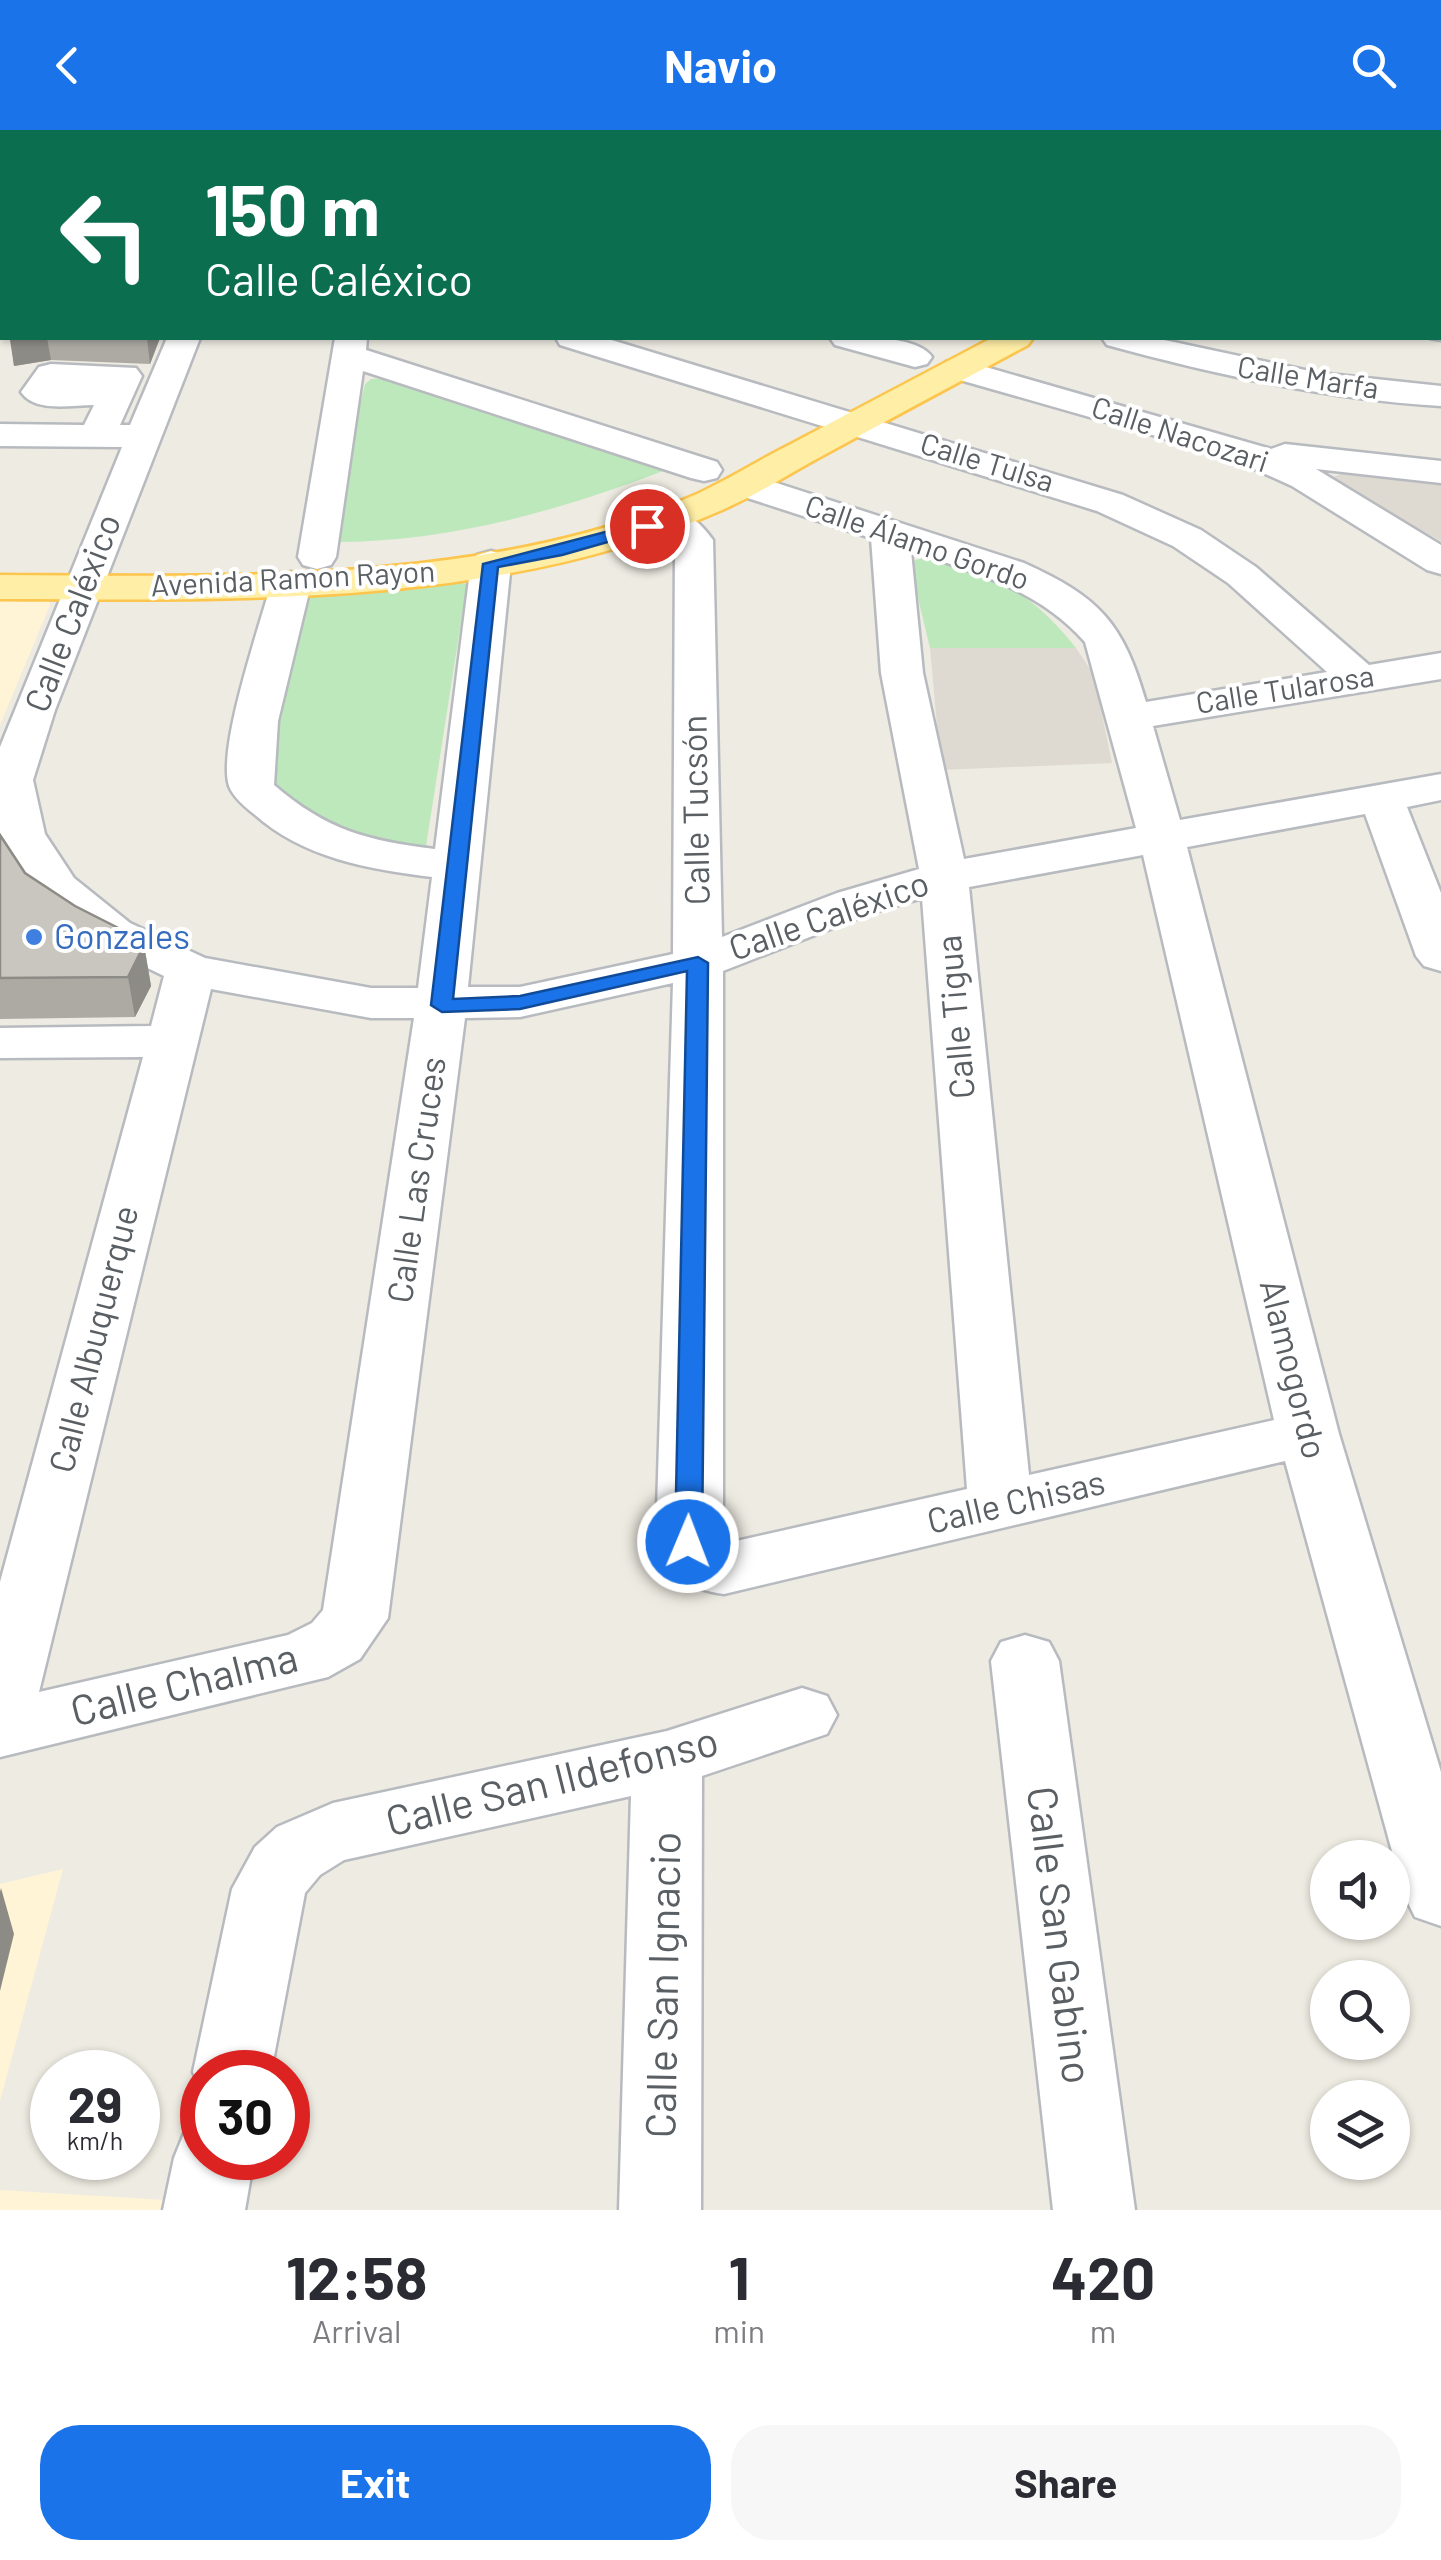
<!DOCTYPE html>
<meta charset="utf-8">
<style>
body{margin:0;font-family:Barlow,sans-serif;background:#f7f7f7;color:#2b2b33;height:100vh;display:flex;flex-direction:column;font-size:38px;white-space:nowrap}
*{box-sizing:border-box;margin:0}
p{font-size:32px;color:#7c7c81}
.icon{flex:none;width:55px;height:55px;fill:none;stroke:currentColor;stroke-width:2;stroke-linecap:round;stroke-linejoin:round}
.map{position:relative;height:2080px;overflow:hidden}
.side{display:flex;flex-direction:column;background:#fff;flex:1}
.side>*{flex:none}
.banner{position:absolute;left:0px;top:0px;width:1442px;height:210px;box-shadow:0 2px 8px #0004;background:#0b6e4f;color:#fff;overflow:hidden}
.fabs{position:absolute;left:1310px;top:1710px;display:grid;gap:20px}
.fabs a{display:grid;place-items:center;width:100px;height:100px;border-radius:50%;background:#fff;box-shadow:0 2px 8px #0004;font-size:50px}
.speed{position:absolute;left:30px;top:1920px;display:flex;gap:20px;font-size:50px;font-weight:700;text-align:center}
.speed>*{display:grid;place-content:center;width:130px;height:130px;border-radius:50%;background:#fff;box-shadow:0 2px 8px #0004;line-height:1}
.speed small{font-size:25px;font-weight:400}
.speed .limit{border:15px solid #d22;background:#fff;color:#111}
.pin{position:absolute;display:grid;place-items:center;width:85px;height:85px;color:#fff;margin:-42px;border:5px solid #fff;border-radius:50%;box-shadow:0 2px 10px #0007}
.me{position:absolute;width:110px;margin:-55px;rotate:1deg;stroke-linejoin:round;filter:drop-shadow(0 0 8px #0008)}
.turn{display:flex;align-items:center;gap:35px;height:210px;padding:0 40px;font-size:45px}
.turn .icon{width:130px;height:130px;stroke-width:2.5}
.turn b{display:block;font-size:70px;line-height:85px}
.eta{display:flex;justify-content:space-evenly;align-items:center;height:170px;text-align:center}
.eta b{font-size:60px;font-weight:700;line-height:70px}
.primary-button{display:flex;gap:20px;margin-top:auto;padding:20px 40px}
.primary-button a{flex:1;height:115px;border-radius:40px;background:#1a73e8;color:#fff;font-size:40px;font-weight:700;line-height:115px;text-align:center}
.primary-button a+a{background:#f7f7f7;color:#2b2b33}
header{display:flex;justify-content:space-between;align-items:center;height:130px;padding:0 40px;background:#1a73e8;color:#fff;font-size:45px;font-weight:700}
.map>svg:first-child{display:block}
</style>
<header><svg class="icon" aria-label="back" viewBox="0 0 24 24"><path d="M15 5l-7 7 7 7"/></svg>Navio<svg class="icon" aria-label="search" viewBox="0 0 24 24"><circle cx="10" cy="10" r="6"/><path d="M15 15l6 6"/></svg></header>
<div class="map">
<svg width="1441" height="2080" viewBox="0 0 1441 2080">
<rect width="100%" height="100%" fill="#eeebe2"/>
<g fill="#fff4d6">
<path d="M 0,467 L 48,467 L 50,475 L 0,595 Z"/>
<path d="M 63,1739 L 0,1971 L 0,1754 Z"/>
<path d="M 0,2060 L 166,2070 L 164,2080 L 0,2080 Z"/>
</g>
<g fill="#dedad1">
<path d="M 1349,340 L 1441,349 L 1441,411 L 1329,349 Z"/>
<path d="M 930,518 L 1076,518 L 1094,545 L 1112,633 L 941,640 Z"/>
</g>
<g fill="#bde8bc">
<path d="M 385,248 L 663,341 C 557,382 443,413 328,412 L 365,254 L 371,249 Z"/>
<path d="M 925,427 C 984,430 1041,472 1076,518 L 930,518 L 911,439 L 913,431 Z"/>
<path d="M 450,451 L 467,454 L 426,716 L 385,717 L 334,703 L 276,663 L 266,638 L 308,463 Z"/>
</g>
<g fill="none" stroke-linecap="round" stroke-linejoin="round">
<g stroke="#b7babf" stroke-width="5">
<g id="minor">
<path d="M 567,0 L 603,0 L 605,2 L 569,2 Z"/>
<path d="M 791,0 L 827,0 L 829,2 L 793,2 Z"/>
<path d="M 1018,0 L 1055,0 L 1057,2 L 1020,2 Z"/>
<path d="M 0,26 L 2,27 L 2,44 L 0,44 Z"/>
<rect x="1440" y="72" width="1" height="20"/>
<rect x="0" y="96" width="2" height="19"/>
<rect x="1440" y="134" width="1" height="18"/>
<path d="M 1440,190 L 1441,210 L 1430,208 L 1440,208 Z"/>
<path d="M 167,208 L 200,208 L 55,580 L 33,650 L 45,704 L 74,748 L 130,793 L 205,828 L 371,858 L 418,858 L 432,747 C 368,739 303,728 254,684 C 245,677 233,667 229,656 C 217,618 260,495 271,454 L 277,446 L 291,442 L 305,446 L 311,454 L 278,591 L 274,655 C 326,700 368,711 435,719 L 471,433 L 477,425 L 491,421 L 505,425 L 511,433 L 468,857 L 520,857 L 673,824 L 675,413 L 650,389 L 656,381 C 680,375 699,390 713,410 L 722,807 L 837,763 L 919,739 L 881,543 L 871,408 L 732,363 L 727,355 L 732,347 L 745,344 L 758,347 L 1024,433 C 1099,467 1123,492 1146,572 L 1327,542 L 1228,453 L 1173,416 L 1097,381 L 560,215 L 556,208 L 605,208 L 1123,365 L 1201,400 L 1256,437 L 1369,535 L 1441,523 L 1441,549 L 1153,596 L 1180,690 L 1441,644 L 1441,670 L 1407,677 L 1441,763 L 1441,841 L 1424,836 L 1416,826 L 1365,684 L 1187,717 L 1339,1304 L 1441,1642 L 1441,1796 L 1415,1787 L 1404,1765 L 1285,1331 L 724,1464 C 688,1459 669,1446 656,1412 L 673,853 L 520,887 L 465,888 L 388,1488 L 360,1529 L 328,1547 L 0,1627 L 0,1452 L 143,927 L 0,928 L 0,898 L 151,896 L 164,846 L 96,813 L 40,768 L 0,706 L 0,617 L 122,317 L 0,316 L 0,294 L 84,295 L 94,275 C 71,275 35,283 21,262 L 39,237 L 51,234 L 136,238 L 142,246 L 120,295 L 130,295 ZM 911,421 C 976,443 1038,459 1085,512 L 1136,698 L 964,729 L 923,543 ZM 1143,725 L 1274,1290 L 1029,1345 L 969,757 ZM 922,768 L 967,1359 L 723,1414 L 723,841 L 871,783 ZM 211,859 L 371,888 L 414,888 L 323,1480 L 312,1493 L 288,1505 L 39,1562 Z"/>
<path d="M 335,208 L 367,208 L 366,220 L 717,332 L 722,340 L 717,348 L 704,351 L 691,348 L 363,241 L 336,427 L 331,435 L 317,439 L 303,435 L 298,427 Z"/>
<path d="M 830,208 C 855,206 917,205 932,227 L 927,234 L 915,237 L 835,215 Z"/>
<path d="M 1102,208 L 1155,208 L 1319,243 L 1441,256 L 1441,276 C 1327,269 1217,245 1107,215 Z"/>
<path d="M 958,229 L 1271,319 L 1285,314 L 1441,331 L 1441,353 L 1316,339 L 1441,415 L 1441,444 L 1427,440 L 1292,356 L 1226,326 L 946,246 L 941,239 L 946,232 Z"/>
<path d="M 1025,1505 L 1049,1512 L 1059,1531 L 1135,2080 L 1053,2080 L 991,1531 L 1001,1512 Z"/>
<path d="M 802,1558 L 827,1566 L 837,1585 L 827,1604 L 702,1646 L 701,2080 L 619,2080 L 631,1666 L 344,1730 L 320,1745 L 305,1763 L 271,1942 L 202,1942 L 202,1963 L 193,1942 L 232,1759 L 255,1717 L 277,1697 L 333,1673 L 667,1601 Z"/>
<path d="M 202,1995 L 202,2028 L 254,2028 L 245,2080 L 163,2080 L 174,2028 L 185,2001 Z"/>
</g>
</g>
<g stroke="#fcc54d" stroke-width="5">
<g id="major">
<rect x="1440" y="33" width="1" height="18"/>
<path d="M 992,208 L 1033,208 L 1028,215 C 959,252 890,289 822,326 C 789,344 756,365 722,380 C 501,478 237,470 0,469 L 0,445 C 222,446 490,456 697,364 C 729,349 759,330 791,314 C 858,278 925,243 992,208 Z"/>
</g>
</g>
<use href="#minor" fill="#fff" fill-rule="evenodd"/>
<use href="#major" fill="#ffeea6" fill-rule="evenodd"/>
</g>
<g fill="#adaaa4">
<path d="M 11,208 L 160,208 L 150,234 L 51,230 L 14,236 Z"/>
<path d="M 0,705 L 25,743 L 75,776 L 144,815 L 151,856 L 135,887 L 0,889 Z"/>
</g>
<g fill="#8d8b86">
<path d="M 24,208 L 47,208 L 51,230 L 14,236 L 10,210 Z"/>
<path d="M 147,208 L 160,208 L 150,234 Z"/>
<path d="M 144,815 L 151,856 L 135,887 L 128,847 Z"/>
<path d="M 1,1758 L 14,1804 L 0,1861 L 0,1762 Z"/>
</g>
<path fill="#c9c6bf" stroke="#8d8b86" stroke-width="2.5" d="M 0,705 L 25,743 L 75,776 L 134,806 L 144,815 L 128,847 L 0,848 Z"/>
<path fill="#1a73e8" stroke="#114b97" stroke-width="2.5" d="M 647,391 L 653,392 L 653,399 L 562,425 L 498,437 L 453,869 L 520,866 L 698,827 L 708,833 L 702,1412 L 698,1419 L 679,1419 L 675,1412 L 687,841 L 520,879 L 442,882 L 431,875 L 483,434 Z"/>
<circle fill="#3f7fe0" stroke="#fff" stroke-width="4" cx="34" cy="807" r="10"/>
<g text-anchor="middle" stroke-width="8" stroke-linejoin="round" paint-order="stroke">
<g font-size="30" fill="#5a5f64" stroke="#fff">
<text transform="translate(1308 248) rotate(9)" y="10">Calle Marfa</text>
<text transform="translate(1180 305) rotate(18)" y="10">Calle Nacozari</text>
<text transform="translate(987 333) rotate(17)" y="10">Calle Tulsa</text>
<text transform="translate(917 413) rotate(19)" y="10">Calle Álamo Gordo</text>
<text transform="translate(293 449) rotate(-3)" y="10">Avenida Ramon Rayon</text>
<text transform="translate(1285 560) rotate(-9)" y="10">Calle Tularosa</text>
</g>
<g font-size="35" fill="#5a5f64" stroke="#fff">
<text transform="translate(73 483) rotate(-69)" y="12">Calle Caléxico</text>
<text transform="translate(696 680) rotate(-91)" y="12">Calle Tucsón</text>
<text transform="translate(829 786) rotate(-19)" y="12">Calle Caléxico</text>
<text transform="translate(956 887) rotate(-95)" y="12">Calle Tigua</text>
<text transform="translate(417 1050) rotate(-82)" y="12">Calle Las Cruces</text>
<text transform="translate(94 1209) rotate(-76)" y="12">Calle Albuquerque</text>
<text transform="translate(1293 1239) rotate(76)" y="12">Alamogordo</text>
<text transform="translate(1016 1372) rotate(-13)" y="12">Calle Chisas</text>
</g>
<g font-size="35" fill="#366cbe" stroke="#fff" text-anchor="start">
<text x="54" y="819">Gonzales</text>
</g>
<g font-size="42" fill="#5a5f64" stroke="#fff">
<text transform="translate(184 1554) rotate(-14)" y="15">Calle Chalma</text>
<text transform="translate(552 1651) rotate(-14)" y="15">Calle San Ildefonso</text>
<text transform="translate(1060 1805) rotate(83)" y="15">Calle San Gabino</text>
<text transform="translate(663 1855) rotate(-89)" y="15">Calle San Ignacio</text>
</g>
</g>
</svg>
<div class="fabs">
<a><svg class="icon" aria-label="sound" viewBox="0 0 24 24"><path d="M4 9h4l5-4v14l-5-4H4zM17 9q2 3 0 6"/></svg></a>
<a><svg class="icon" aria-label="search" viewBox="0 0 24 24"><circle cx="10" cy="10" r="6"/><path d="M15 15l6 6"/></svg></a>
<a><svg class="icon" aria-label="layers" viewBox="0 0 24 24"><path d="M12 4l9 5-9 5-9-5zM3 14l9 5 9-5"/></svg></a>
</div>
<div class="speed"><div>29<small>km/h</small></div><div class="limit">30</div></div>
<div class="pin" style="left:647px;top:396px;background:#d93025"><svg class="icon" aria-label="arrive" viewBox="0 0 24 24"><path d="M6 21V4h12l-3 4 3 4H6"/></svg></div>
<svg class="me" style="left:688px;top:1412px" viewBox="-20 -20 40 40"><circle r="17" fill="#1a73e8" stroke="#fff" stroke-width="3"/><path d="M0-11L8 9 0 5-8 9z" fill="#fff"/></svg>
<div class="banner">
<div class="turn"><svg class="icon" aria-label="left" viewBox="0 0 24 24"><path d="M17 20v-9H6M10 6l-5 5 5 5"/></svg><div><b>150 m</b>Calle Caléxico</div></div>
</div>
</div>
<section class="side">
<div class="eta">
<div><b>12:58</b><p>Arrival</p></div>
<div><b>1</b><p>min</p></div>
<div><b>420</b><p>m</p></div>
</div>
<div class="primary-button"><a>Exit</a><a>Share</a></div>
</section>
